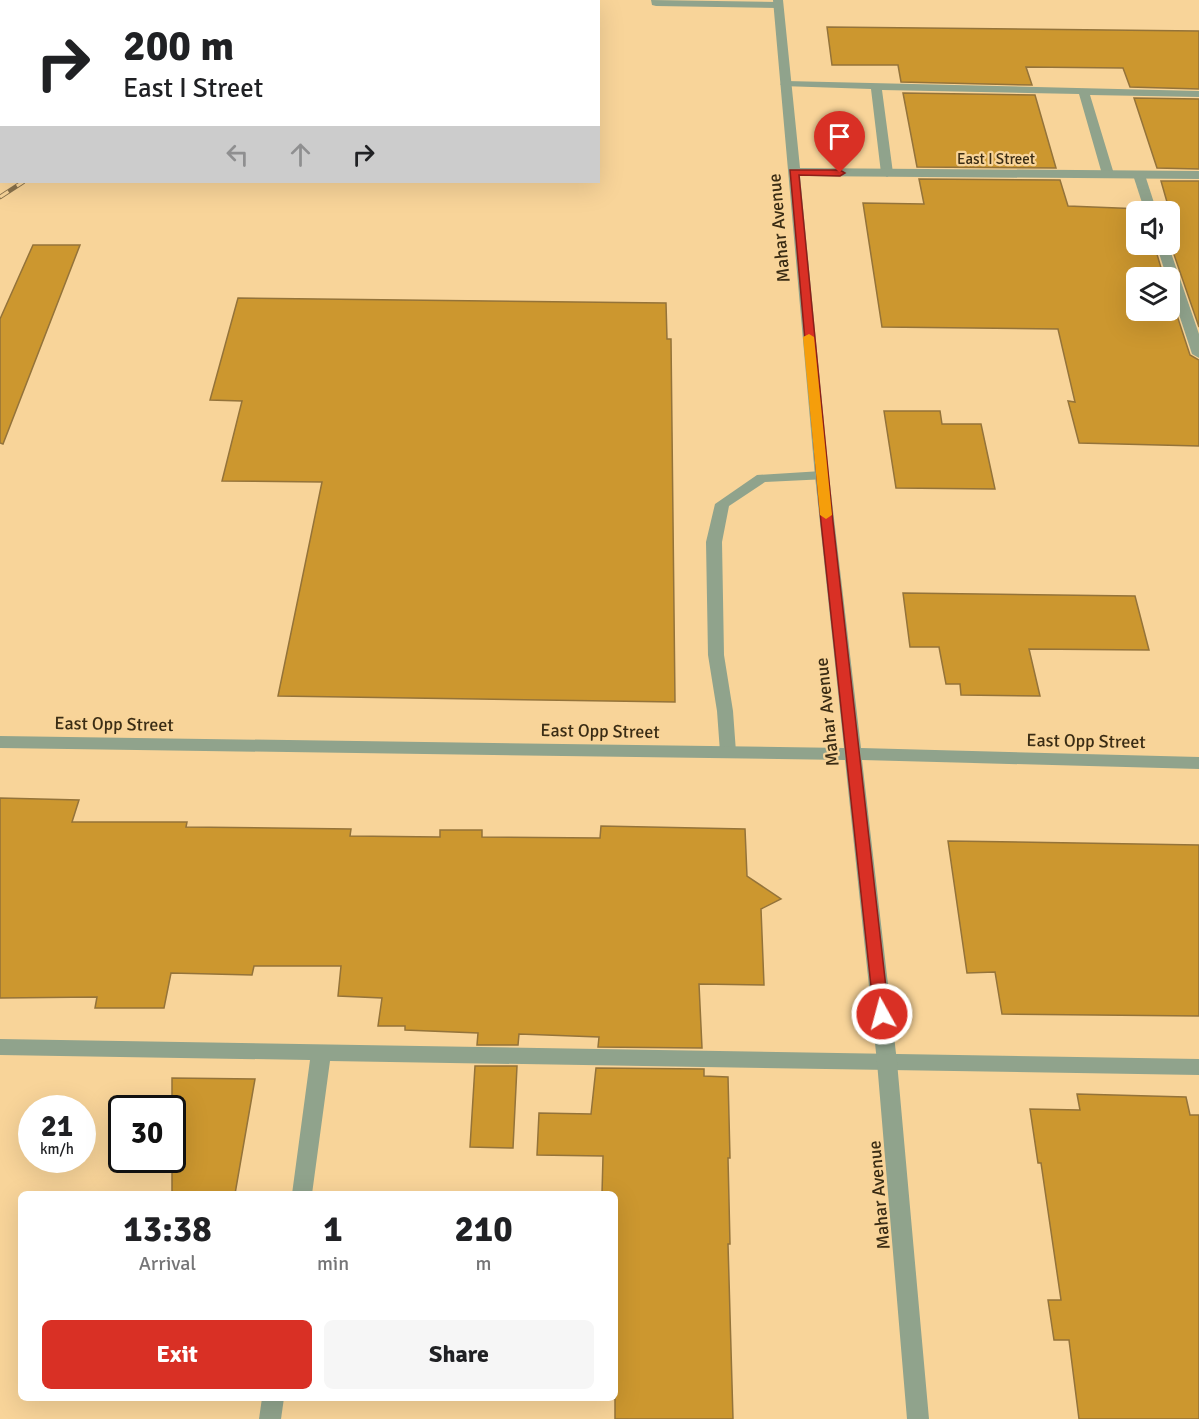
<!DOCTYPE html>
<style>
body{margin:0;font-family:Signika,sans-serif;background:#f6f6f6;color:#202124;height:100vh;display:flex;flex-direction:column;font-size:22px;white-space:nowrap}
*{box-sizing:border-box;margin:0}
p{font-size:20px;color:#757577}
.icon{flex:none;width:33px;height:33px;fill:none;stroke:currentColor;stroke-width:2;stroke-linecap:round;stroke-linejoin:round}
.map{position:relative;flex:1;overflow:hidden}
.drawer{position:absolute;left:18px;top:1191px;width:600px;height:210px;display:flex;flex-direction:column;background:#fff;border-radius:9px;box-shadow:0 6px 24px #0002}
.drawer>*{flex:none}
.top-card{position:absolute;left:0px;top:0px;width:600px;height:183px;box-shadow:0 6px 24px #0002;background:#fff;color:#202124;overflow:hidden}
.tools{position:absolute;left:1126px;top:201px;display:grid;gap:12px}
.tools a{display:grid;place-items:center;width:54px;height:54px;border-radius:9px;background:#fff;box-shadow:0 6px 24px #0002;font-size:30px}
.speed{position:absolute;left:18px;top:1095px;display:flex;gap:12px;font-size:30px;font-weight:700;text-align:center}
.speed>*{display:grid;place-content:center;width:78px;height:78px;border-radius:50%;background:#fff;box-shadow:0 6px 24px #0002;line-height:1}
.speed small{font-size:15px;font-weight:400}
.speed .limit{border:3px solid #111;border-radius:9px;background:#fff;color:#111}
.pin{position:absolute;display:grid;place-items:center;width:51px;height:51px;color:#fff;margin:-62px -26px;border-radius:50% 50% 50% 0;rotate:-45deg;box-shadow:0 0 6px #0007}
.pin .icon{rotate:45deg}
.me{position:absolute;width:66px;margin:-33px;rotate:353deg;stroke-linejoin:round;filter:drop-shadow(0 0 4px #0008)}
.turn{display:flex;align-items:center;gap:21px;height:126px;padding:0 24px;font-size:27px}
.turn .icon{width:78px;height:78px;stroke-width:2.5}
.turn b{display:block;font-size:42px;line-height:51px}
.lanes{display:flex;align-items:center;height:57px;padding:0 24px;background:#0003;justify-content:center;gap:30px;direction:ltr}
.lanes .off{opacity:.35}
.eta{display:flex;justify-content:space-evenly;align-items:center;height:102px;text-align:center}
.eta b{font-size:36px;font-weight:700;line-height:42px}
.button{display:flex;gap:12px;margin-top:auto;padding:12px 24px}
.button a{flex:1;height:69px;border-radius:9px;background:#d93025;color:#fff;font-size:24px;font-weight:700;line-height:69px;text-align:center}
.button a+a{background:#f6f6f6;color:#202124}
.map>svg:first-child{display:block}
</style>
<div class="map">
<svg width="1199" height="1419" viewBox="0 0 1199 1419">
<rect width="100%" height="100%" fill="#f8d499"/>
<g fill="#cc972f" stroke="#94733a" stroke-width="1.5">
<path d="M 827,27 L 1199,31 L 1199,89 L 1130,87 L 1123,68 L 1026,67 L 1032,85 L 901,82 L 898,65 L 832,65 Z"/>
<path d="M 903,93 L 1035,95 L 1056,168 L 917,167 Z"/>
<path d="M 1134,98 L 1199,99 L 1199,169 L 1157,168 Z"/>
<path d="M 919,179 L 1060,180 L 1068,206 L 1142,209 L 1142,212 L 1137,212 L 1137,244 L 1154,244 L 1164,278 L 1137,278 L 1137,310 L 1170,310 L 1170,294 L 1190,355 L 1199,360 L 1199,446 L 1079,443 L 1068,401 L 1075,402 L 1058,329 L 882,327 L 863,203 L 924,204 Z"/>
<path d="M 1161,181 L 1199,181 L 1199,327 L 1170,243 L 1170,212 L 1159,212 L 1158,209 L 1169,209 Z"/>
<path d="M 33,245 L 80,245 L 3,444 L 0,443 L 0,319 Z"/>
<path d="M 238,298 L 666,303 L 667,339 L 671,339 L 675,702 L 278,696 L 322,482 L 222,481 L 242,401 L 210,400 Z"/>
<path d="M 884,411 L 940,411 L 942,424 L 981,424 L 995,489 L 896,488 Z"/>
<path d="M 903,593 L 1135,596 L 1149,650 L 1029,649 L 1040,696 L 961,695 L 960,684 L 946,684 L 939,647 L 910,647 Z"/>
<path d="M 0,798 L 79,800 L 72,822 L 187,822 L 186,827 L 351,829 L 350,836 L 440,837 L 440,830 L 482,830 L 482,837 L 600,838 L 601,826 L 745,829 L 747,876 L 781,899 L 761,909 L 764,985 L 699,984 L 702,1048 L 598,1047 L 599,1037 L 519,1034 L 518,1045 L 477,1045 L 478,1033 L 405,1030 L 405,1026 L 378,1026 L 382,998 L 338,996 L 341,966 L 254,966 L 252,975 L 171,973 L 164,1008 L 95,1008 L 97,997 L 0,998 Z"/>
<path d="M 948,841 L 1199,845 L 1199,1016 L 1002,1014 L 995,972 L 967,973 Z"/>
<path d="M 475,1066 L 517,1066 L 513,1148 L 470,1147 Z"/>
<path d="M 596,1068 L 704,1069 L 704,1076 L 728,1077 L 730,1158 L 728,1158 L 730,1244 L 728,1244 L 733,1419 L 615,1419 L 615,1194 L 602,1194 L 603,1156 L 537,1155 L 539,1113 L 591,1114 Z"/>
<path d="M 172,1078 L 255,1079 L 235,1194 L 172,1194 Z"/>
<path d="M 1077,1094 L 1186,1097 L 1190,1115 L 1199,1115 L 1199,1419 L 1079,1419 L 1069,1340 L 1054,1340 L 1048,1300 L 1061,1300 L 1041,1163 L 1038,1163 L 1030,1109 L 1080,1110 Z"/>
</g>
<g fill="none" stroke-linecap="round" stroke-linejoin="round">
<g fill="#90a38c" fill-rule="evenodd">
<path d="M 63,0 L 75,0 L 62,2 Z"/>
<path d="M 651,0 L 778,2 L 783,5 L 778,8 L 656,6 L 652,5 Z"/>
<path d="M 0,61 L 2,61 L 0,70 Z"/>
<path d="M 786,81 L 1199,91 L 1199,97 L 1090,95 L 1114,174 L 1108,178 L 1102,174 L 1079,94 L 882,90 L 893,173 L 887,177 L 881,173 L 871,89 L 782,86 L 780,84 Z"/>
<path d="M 1139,171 L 1145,175 L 1157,212 L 1145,212 L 1133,175 Z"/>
<path d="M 1156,244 L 1168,244 L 1199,334 L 1199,358 L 1192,354 L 1170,287 L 1170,278 L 1167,278 Z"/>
<path d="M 822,471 L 829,476 L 827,479 L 765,482 L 729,506 L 722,542 L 724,655 L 733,711 L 736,752 L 734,756 L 722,756 L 720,752 L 717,711 L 708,655 L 706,542 L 715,504 L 757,475 Z"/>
<path d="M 0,1039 L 1199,1059 L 1199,1075 L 330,1061 L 312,1194 L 292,1194 L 310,1060 L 0,1055 Z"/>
<path d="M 262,1398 L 284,1398 L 281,1419 L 259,1419 Z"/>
</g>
<g fill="#90a38c" fill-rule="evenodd">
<path d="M 773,0 L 783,0 L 800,168 L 1199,171 L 1199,179 L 800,176 L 829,476 L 861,748 L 1199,757 L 1199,769 L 862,760 L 897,1062 L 929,1419 L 907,1419 L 877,1062 L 845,760 L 0,748 L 0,736 L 844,748 L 815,476 Z"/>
<rect x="0" y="66" width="2" height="6"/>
</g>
<g fill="#53744b" fill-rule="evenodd">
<path d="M 169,0 L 181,0 L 168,2 Z"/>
<path d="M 0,103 L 2,103 L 0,110 Z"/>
</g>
<g stroke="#89724c" stroke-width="4.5">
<g id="rail">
<path d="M 293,2 L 296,0"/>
<path d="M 0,197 L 23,182"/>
</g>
</g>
<use href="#rail" stroke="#f8d499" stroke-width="3" stroke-dasharray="10" stroke-linecap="butt"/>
</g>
<path fill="#d93025" stroke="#8d1f18" stroke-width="1.5" d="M 790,170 L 840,170 L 845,173 L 840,176 L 799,175 L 833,522 L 889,1014 L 887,1019 L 882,1021 L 876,1019 L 874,1014 L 821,522 Z"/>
<path fill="#f59e0b" d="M 809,334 L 814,337 L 832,515 L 826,519 L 820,515 L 803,337 Z"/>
<g text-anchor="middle" stroke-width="4.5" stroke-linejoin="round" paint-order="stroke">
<g font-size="15" fill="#3a2c14" stroke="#f8d499">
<text x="996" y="164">East I Street</text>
</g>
<g font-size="18" fill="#3a2c14" stroke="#f8d499">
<text transform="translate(779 228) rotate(-95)" y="6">Mahar Avenue</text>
<text transform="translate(827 712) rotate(-96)" y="6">Mahar Avenue</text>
<text transform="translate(114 724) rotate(1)" y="6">East Opp Street</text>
<text transform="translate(600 731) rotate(1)" y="6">East Opp Street</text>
<text transform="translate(1086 741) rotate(1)" y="6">East Opp Street</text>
<text transform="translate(879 1195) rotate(-95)" y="6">Mahar Avenue</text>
</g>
</g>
</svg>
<div class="tools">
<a><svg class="icon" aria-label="sound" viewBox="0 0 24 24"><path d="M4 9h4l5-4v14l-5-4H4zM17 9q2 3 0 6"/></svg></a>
<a><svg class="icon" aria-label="layers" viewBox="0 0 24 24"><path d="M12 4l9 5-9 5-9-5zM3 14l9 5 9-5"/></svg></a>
</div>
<div class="speed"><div>21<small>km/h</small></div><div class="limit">30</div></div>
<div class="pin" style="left:840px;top:173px;background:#d93025"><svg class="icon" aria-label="arrive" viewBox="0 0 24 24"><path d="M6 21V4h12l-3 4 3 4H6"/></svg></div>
<svg class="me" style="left:882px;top:1014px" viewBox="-20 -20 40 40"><circle r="17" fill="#d93025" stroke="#fff" stroke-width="3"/><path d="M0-11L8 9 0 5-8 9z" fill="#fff"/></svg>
<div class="top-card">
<div class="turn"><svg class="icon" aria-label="right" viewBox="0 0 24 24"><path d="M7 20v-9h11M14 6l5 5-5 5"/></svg><div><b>200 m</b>East I Street</div></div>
<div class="lanes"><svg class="icon off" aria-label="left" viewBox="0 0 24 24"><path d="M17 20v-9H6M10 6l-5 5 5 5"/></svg><svg class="icon off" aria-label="ahead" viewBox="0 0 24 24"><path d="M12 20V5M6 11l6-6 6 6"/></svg><svg class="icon" aria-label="right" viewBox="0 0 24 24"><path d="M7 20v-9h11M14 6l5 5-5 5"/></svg></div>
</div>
<section class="drawer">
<div class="eta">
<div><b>13:38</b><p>Arrival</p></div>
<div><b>1</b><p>min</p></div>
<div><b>210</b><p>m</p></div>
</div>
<div class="button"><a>Exit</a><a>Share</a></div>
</section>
</div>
